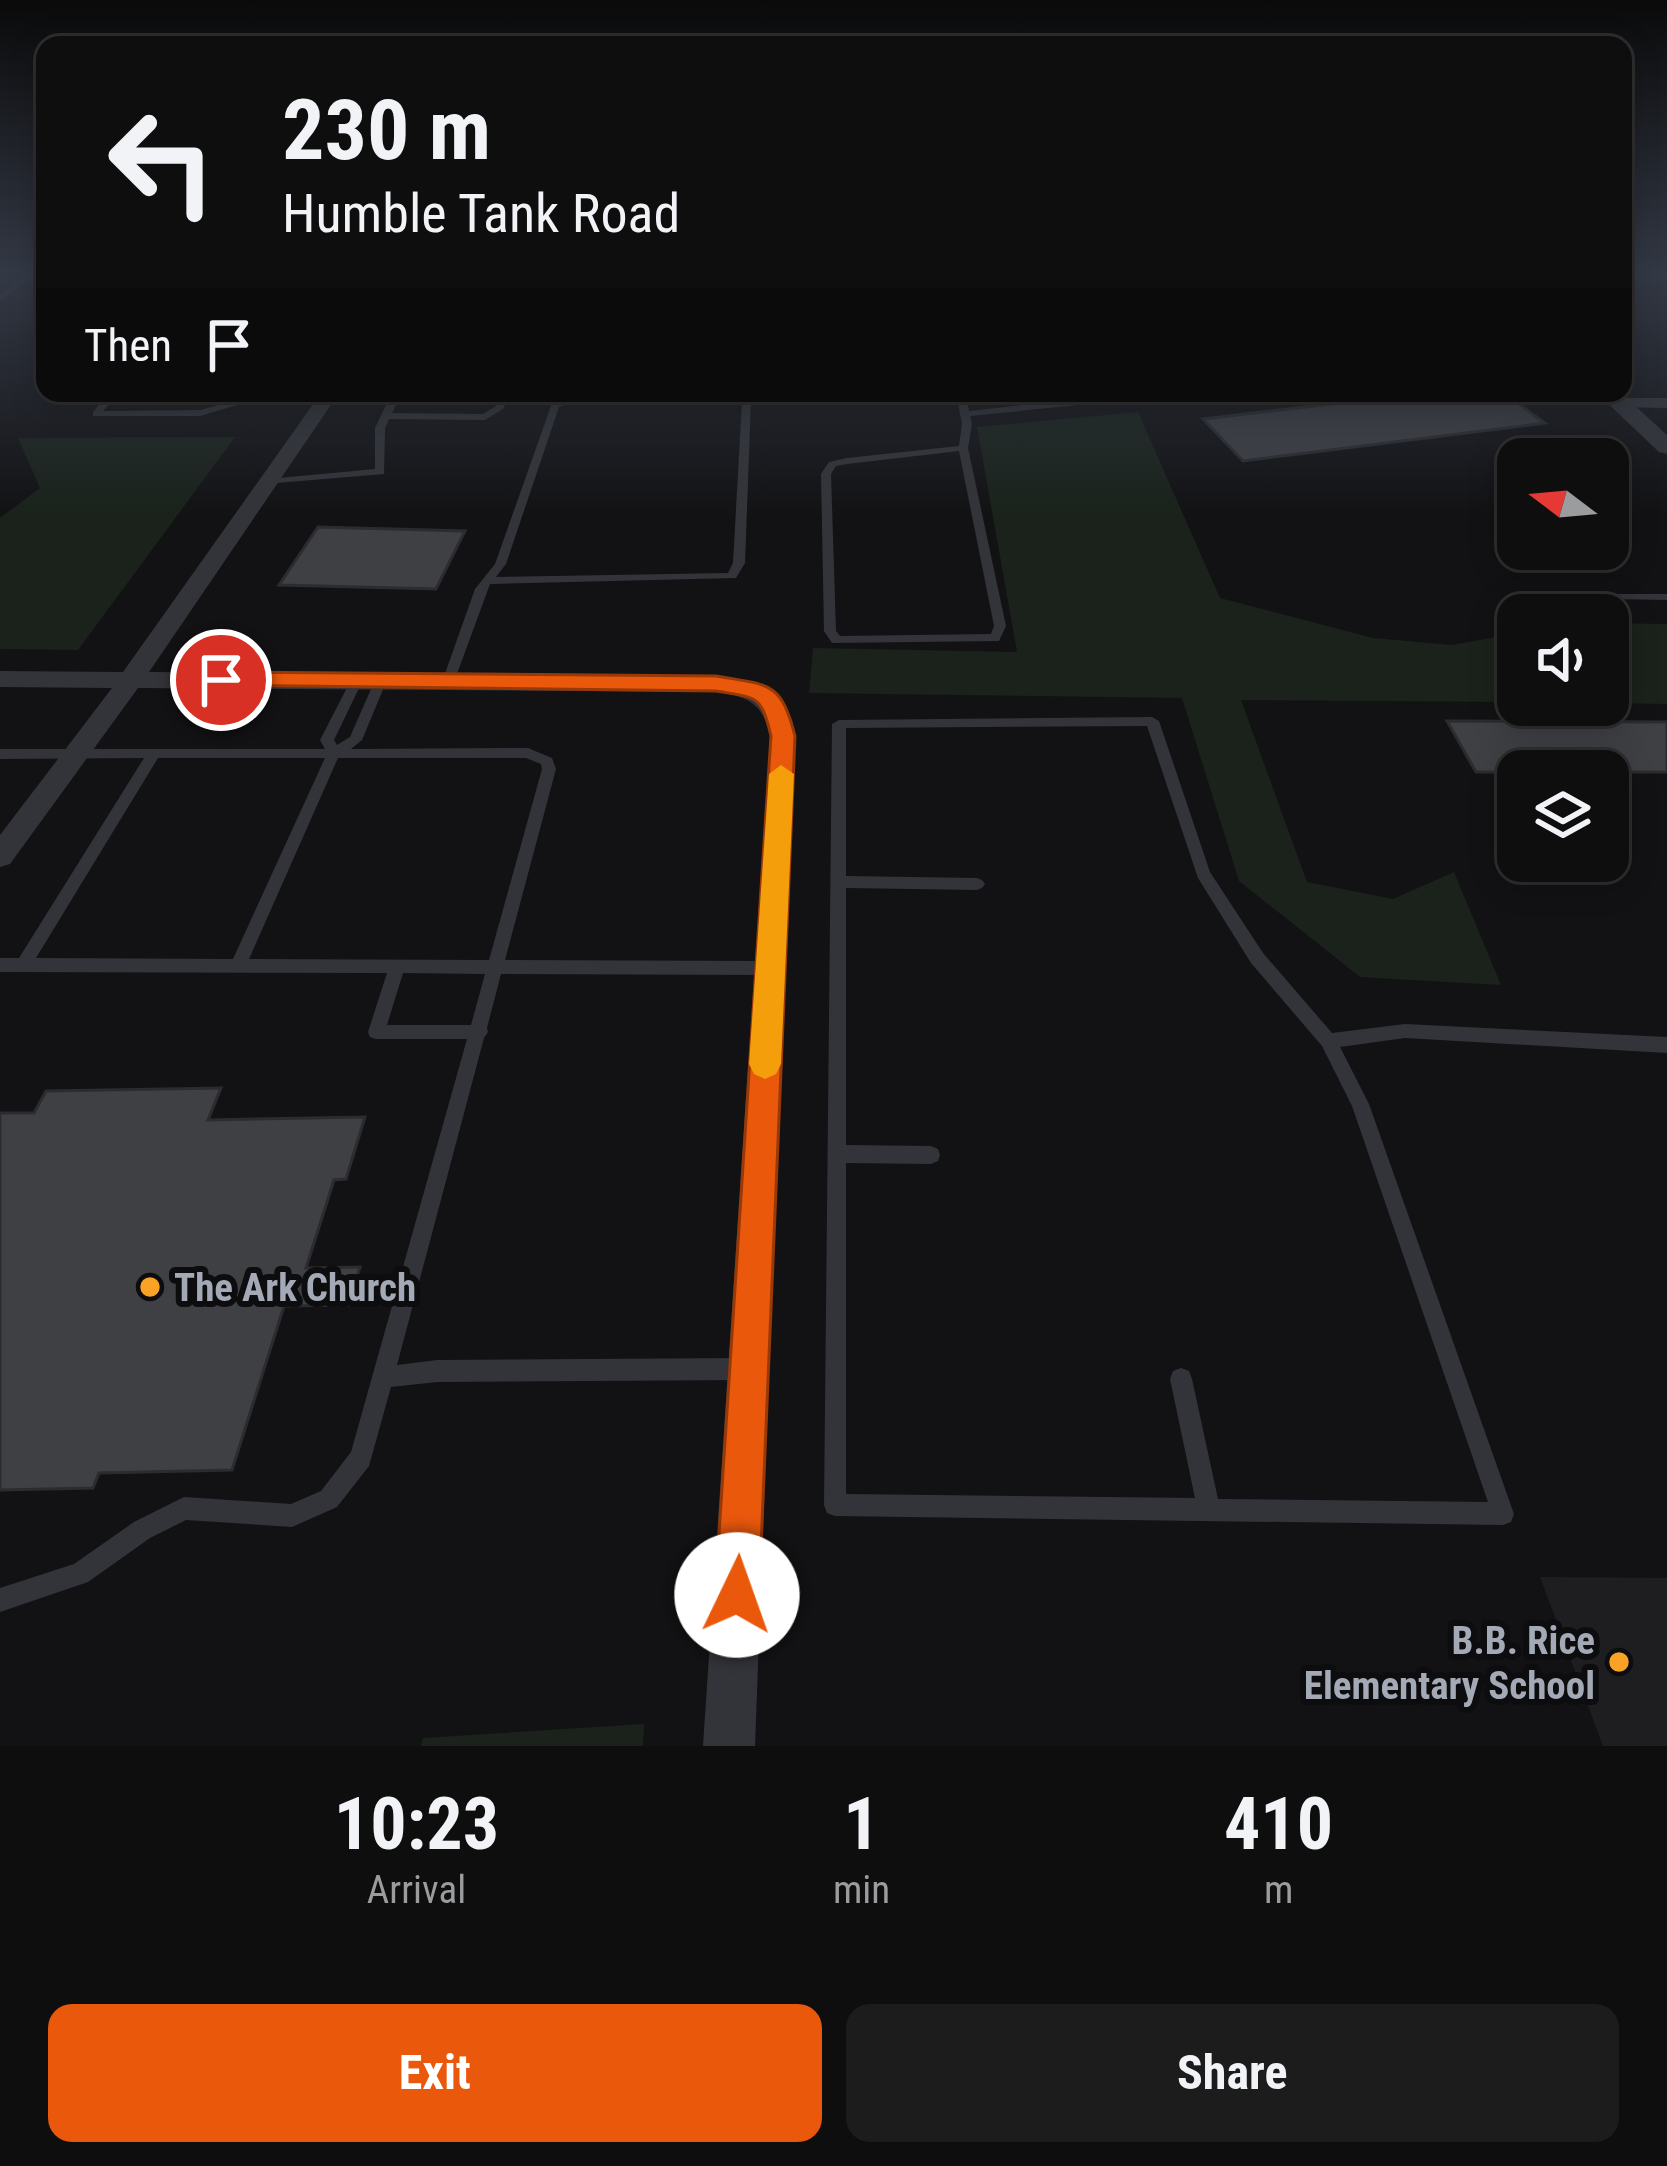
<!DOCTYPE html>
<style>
body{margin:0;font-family:"Roboto Condensed",sans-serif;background:#1c1c1d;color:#f1f3f6;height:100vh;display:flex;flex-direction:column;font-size:45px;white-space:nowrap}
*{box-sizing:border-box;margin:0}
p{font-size:39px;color:#9b9c9e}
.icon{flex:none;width:66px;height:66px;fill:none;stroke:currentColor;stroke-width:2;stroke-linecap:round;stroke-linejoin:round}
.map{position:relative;height:1746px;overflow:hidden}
.drawer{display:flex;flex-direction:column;background:#0e0e0f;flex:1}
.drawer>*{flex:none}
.top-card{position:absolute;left:36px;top:36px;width:1596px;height:366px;border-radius:24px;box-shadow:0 6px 30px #0003,0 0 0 3px #2e2e2f;background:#0e0e0f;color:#f1f3f6;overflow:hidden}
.needle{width:78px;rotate:286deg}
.tools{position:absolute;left:1497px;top:438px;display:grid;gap:24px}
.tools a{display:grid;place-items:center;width:132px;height:132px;border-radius:24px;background:#0e0e0f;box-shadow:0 6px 30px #0003,0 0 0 3px #2e2e2f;font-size:60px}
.pin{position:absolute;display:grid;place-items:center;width:102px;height:102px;color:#fff;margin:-51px;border:6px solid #fff;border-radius:50%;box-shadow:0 3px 12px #0007}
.me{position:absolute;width:132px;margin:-66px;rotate:3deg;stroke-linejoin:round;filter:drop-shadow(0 0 9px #0008)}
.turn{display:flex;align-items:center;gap:42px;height:252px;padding:0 48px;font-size:54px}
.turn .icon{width:156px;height:156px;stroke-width:2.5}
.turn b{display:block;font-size:84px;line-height:102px}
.then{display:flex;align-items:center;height:114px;padding:0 48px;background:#0003;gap:24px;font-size:45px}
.eta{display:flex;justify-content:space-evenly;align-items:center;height:204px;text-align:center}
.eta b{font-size:72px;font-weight:700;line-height:84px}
.cta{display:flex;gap:24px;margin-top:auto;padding:24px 48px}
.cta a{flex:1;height:138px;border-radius:24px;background:#ea580c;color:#fff;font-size:48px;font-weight:700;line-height:138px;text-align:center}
.cta a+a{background:#1c1c1d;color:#f1f3f6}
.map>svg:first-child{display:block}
</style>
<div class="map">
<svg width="1667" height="1746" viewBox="0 0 1667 1746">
<rect width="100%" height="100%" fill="#121214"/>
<path fill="#1e1e21" d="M 1540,1577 L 1667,1578 L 1667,1746 L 1603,1746 Z"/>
<g fill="#1a221b">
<path d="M 1138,412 L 1220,598 L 1373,638 L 1452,645 L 1518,633 L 1518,702 L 1241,700 L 1307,882 L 1393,899 L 1454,872 L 1501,985 L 1360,977 L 1239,881 L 1182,698 L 809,693 L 813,648 L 1017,652 L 977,427 Z"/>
<path d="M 235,437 L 78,650 L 0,649 L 0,518 L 40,488 L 18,438 Z"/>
<path d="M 1608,623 L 1667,624 L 1667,704 L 1608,703 Z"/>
<path d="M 644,1724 L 643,1746 L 421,1746 L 423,1738 Z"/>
</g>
<g fill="#3e4044" stroke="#2c2c30" stroke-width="3">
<path d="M 1424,393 L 1504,393 L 1545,423 L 1243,461 L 1203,419 Z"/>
<path d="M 318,527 L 465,531 L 436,589 L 279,585 Z"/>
<path d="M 1447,721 L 1667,722 L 1667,772 L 1476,772 Z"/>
<path d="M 221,1088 L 208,1120 L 365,1117 L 346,1179 L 334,1180 L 306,1268 L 360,1267 L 349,1305 L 284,1306 L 232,1470 L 99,1473 L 93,1488 L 0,1490 L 0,1113 L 34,1113 L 46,1091 Z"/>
</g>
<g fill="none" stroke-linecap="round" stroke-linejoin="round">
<g fill="#333439" fill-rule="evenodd">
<path d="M 29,272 L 38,272 L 0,301 L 0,295 Z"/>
<path d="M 109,393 L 119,393 L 103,411 L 200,410 L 263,393 L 278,393 L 200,416 L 93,416 L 93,412 Z"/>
<path d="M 392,393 L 402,393 L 392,413 L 483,414 L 496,406 L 501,393 L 511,393 L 503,409 L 485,420 L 389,419 L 385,428 L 384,474 L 264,484 L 264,480 L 268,479 L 375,469 L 375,428 Z"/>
<path d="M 786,393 L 796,393 L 794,400 L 751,401 L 745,563 L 736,578 L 490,584 L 454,682 L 448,686 L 444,685 L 442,682 L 475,589 L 495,564 L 552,403 L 571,396 L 786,395 ZM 742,401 L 733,563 L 728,573 L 496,577 L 506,564 L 559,407 L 572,402 Z"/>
<path d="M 956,393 L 966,393 L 969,411 L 1096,397 L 1104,393 L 1116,393 L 1098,403 L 970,416 L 972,424 L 968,448 L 1006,626 L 999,641 L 832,643 L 824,631 L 821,474 L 829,462 L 847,458 L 959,446 L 962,424 ZM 959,451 L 994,626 L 991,634 L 840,636 L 836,631 L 831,474 L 836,466 L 847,464 Z"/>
<path d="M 1569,393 L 1596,393 L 1619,398 L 1614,401 L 1574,396 Z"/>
<path d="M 1613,594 L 1667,594 L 1667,600 L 1609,599 L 1607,597 Z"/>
<path d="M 357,676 L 363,680 L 334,740 L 337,745 L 350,737 L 375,680 L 381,676 L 387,680 L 362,740 L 351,749 L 528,748 L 552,758 L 556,769 L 505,960 L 770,961 L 776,963 L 778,968 L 776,973 L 770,975 L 501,974 L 487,1028 L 488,1032 L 484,1038 L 397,1365 L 437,1360 L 744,1358 L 751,1362 L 755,1369 L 751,1376 L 744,1380 L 437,1382 L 391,1387 L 369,1466 L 337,1507 L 292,1527 L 186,1520 L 150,1538 L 88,1582 L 0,1612 L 0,1588 L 74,1564 L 134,1522 L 184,1497 L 291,1504 L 321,1491 L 351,1452 L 467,1039 L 376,1039 L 370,1037 L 368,1032 L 387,973 L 0,972 L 0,958 L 19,958 L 144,758 L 0,759 L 0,749 L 325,749 L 320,740 L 351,680 ZM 158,758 L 325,758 L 233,959 L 36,958 ZM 338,758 L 526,758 L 541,764 L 542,769 L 489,960 L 249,959 ZM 403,973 L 485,974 L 471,1025 L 387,1025 Z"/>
<path d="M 1152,717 L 1159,721 L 1210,872 L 1263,953 L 1332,1033 L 1405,1024 L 1667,1037 L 1667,1053 L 1405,1038 L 1340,1047 L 1369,1104 L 1514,1514 L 1511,1522 L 1503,1525 L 835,1516 L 827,1513 L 824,1505 L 832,724 L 839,720 ZM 1147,726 L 1198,878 L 1251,963 L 1322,1046 L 1352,1106 L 1488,1502 L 1218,1499 L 1192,1379 L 1189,1371 L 1181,1368 L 1173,1371 L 1170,1379 L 1195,1498 L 846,1494 L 846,1163 L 931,1164 L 938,1161 L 940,1155 L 938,1149 L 931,1146 L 846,1145 L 846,888 L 977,890 L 982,888 L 985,884 L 982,880 L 977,878 L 846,876 L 846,728 Z"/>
</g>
<g fill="#333439" fill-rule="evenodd">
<path d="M 321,393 L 339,393 L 149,672 L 716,676 L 772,690 L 793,722 L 755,1746 L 703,1746 L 770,737 C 764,704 748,696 716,692 L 138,688 L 10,864 L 0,867 L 0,835 L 112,688 L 0,687 L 0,671 L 123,672 Z"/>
<path d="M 1619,398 L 1667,398 L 1667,408 L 1613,407 L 1610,403 Z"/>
</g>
<path fill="#333439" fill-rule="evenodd" d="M 1597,393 L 1621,393 L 1667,435 L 1667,454 L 1659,452 Z"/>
</g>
<linearGradient id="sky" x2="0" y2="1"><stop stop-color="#0a0a0b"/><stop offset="0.53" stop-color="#333945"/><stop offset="1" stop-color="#333945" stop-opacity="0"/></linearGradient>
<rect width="1667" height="517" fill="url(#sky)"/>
<path fill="#ea580c" stroke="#983908" stroke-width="3" d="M 221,672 L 716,676 C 769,685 781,681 795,736 L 759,1595 L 753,1610 L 737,1617 L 722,1610 L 715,1595 L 771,736 C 761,694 757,698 716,691 L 213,685 L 210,680 Z"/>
<path fill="#f59e0b" d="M 781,765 L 794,774 L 781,1064 L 776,1074 L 765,1079 L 754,1074 L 749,1064 L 769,774 Z"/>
<g fill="#f9a226" stroke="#0d0d0f" stroke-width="4.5">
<circle cx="150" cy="1287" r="12"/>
<circle cx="1619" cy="1662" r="12"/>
</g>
<g text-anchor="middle" stroke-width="12" stroke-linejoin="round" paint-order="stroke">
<g font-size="39" font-weight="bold" fill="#a3aab5" stroke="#0d0d0f" text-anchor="start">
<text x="174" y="1301">The Ark Church</text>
<text x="1595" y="1654" text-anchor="end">B.B. Rice<tspan x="1595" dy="45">Elementary School</tspan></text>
</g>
</g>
</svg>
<div class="tools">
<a><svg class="needle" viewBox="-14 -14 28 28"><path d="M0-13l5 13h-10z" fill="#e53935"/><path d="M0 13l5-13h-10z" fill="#9b9c9e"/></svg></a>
<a><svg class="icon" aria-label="sound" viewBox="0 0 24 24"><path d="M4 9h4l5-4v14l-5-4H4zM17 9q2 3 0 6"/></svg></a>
<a><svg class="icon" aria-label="layers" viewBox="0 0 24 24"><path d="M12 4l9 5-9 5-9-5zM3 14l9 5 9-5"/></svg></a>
</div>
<div class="pin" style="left:221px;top:680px;background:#d93025"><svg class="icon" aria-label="arrive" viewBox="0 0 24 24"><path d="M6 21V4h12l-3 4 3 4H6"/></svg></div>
<svg class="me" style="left:737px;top:1595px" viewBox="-20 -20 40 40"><circle r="19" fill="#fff"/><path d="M0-13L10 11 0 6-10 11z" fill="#ea580c"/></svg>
<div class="top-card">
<div class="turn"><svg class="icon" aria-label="left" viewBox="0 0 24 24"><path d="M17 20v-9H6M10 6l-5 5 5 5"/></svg><div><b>230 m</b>Humble Tank Road</div></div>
<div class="then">Then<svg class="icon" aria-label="arrive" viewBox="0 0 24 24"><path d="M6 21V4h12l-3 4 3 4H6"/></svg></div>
</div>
</div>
<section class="drawer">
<div class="eta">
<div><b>10:23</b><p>Arrival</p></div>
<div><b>1</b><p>min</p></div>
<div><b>410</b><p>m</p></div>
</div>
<div class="cta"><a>Exit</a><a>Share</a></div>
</section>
